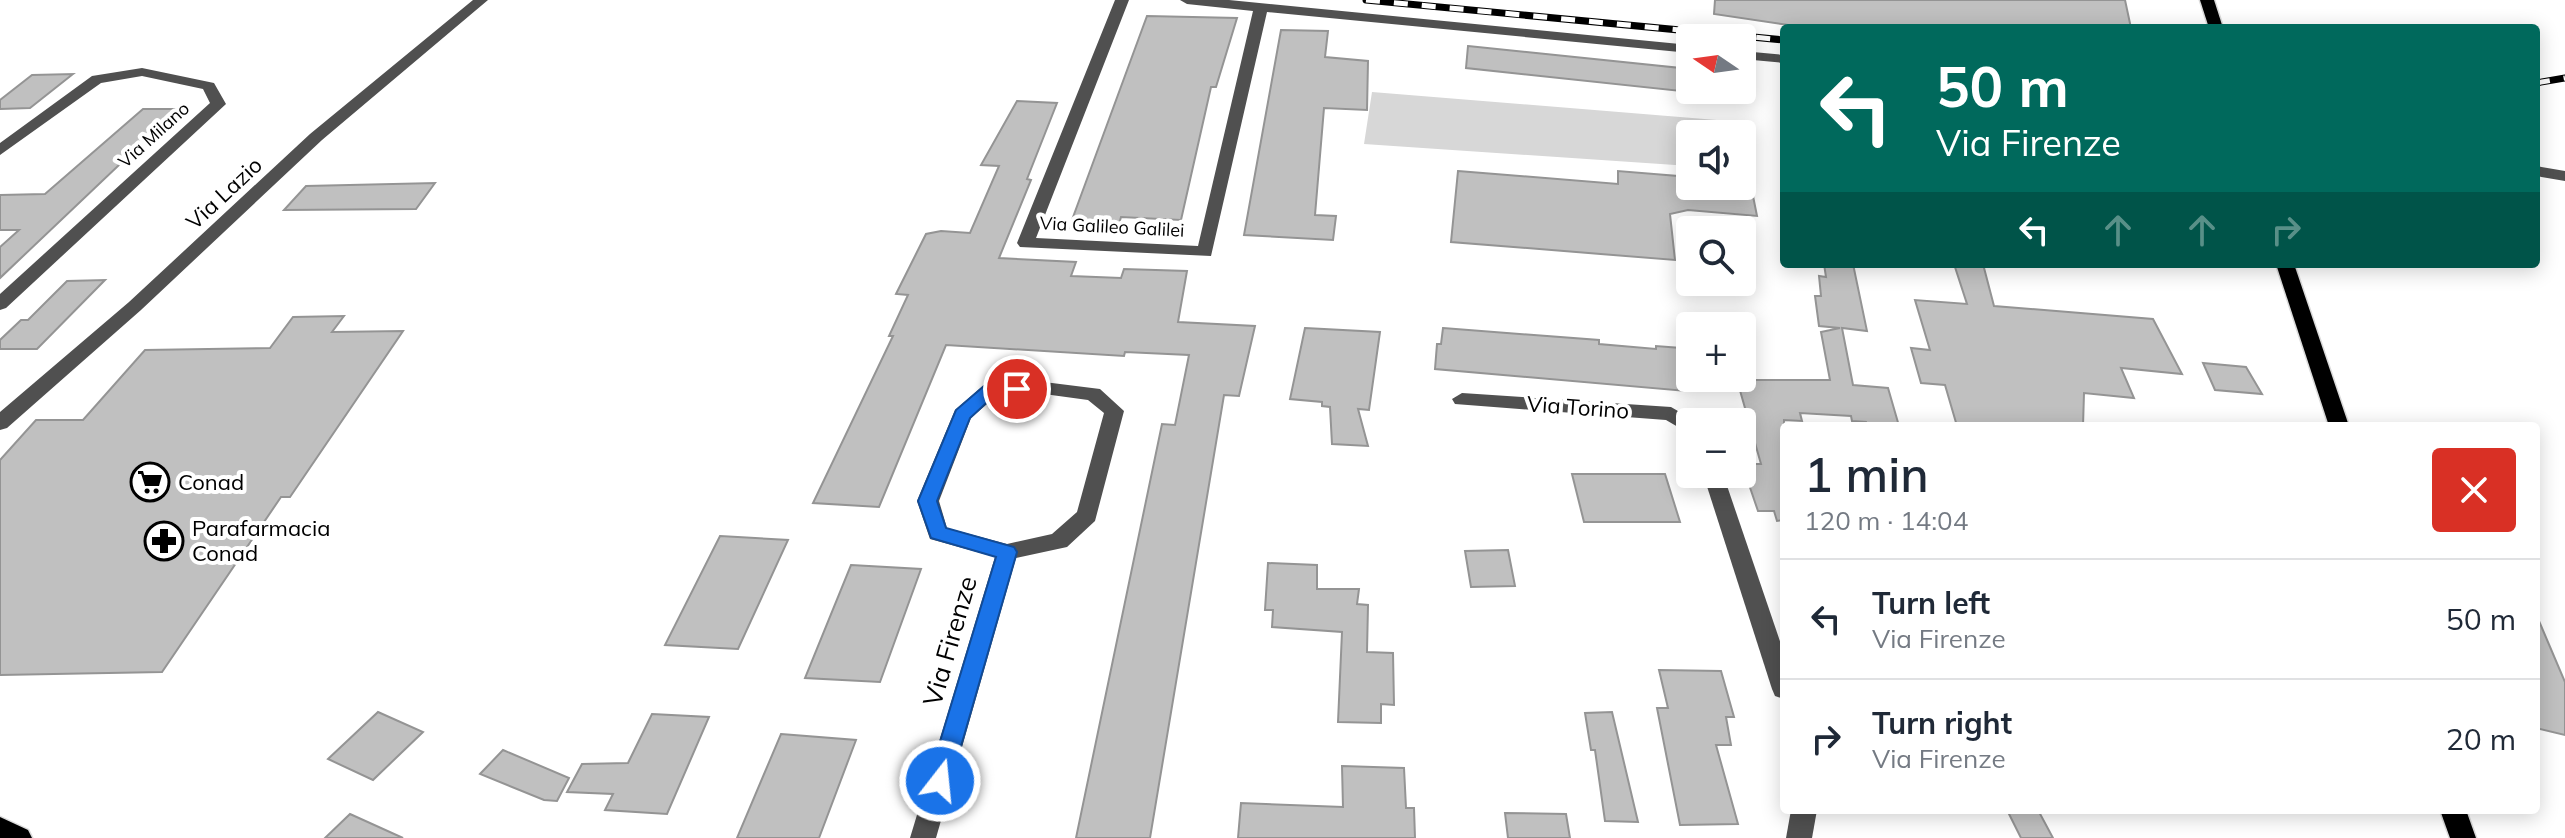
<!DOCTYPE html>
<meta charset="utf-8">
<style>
body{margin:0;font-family:Mulish,sans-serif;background:#f6f6f7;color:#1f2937;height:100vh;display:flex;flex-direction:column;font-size:30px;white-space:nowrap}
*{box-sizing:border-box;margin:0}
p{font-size:26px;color:#747a83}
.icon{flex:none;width:44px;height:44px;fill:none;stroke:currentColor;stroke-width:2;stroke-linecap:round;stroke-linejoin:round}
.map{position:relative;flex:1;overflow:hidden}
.panel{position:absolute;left:1780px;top:422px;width:760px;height:392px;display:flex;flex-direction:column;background:#fff;border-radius:8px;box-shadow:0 4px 20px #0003}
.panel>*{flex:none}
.hud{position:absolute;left:1780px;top:24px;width:760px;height:244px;border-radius:8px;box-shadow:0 4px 20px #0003;background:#00695c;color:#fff;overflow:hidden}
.needle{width:52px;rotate:283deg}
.tools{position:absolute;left:1676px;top:24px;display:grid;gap:16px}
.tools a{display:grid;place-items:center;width:80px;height:80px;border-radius:8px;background:#fff;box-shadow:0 4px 20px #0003;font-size:40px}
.pin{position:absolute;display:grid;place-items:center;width:68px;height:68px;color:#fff;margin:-34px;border:4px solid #fff;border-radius:50%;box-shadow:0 2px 8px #0007}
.me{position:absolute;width:88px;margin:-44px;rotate:16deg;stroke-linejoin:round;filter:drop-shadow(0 0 6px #0008)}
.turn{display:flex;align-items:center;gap:28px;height:168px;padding:0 24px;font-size:36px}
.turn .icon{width:104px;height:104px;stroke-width:2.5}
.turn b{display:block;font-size:56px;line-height:68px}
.lanes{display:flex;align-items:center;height:76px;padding:0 24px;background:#0003;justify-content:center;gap:40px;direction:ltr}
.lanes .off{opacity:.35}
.round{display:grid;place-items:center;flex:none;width:84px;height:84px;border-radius:8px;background:#f6f6f7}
.overview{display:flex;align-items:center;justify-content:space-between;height:136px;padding:0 24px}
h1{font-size:48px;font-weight:600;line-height:60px}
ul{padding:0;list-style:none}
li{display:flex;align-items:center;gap:24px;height:120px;padding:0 24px;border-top:2px solid #e0e1e3}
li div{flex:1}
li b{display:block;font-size:30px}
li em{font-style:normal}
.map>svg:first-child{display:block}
</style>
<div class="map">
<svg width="2565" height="838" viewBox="0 0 2565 838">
<rect width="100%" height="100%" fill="#fff"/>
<path fill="#d7d7d7" d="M 1372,92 L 1729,121 L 1734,134 L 1690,134 L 1690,166 L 1364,144 Z"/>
<g fill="#c0c0c0" stroke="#949494" stroke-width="2">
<path d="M 1715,0 L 2125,0 L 2131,28 L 1809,28 L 1714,14 Z"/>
<path d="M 1147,16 L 1237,18 L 1216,87 L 1211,87 L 1181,220 L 1121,217 L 1119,224 L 1103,223 L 1100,230 L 1069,228 Z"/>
<path d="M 1281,30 L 1328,31 L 1325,57 L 1368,61 L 1367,110 L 1324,108 L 1315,215 L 1336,216 L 1333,240 L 1244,235 Z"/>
<path d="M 1468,46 L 1690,69 L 1690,92 L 1466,68 Z"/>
<path d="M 73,74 L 30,108 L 0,109 L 0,100 L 32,75 Z"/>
<path d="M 1017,101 L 1057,103 L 1027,179 L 1031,180 L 999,258 L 1076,262 L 1071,276 L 1121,278 L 1124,269 L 1187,271 L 1178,322 L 1255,326 L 1239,396 L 1224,395 L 1150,838 L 1076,838 L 1162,424 L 1175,425 L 1189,355 L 1125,352 L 1124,356 L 946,345 L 879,507 L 813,503 L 893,336 L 889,336 L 908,295 L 896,294 L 926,234 L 941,231 L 970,233 L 999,166 L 981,165 Z"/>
<path d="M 143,109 L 178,109 L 0,278 L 0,247 L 19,230 L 0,230 L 0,195 L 45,194 Z"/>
<path d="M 1458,171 L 1618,184 L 1618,171 L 1690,177 L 1690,186 L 1751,186 L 1757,216 L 1688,210 L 1670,214 L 1675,260 L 1451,242 Z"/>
<path d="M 435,183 L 416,209 L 284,210 L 306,186 Z"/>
<path d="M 1824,264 L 1853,264 L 1867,331 L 1842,328 L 1853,385 L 1888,388 L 1899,426 L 1867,426 L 1866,422 L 1852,421 L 1851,416 L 1800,413 L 1802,421 L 1784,420 L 1784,520 L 1777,521 L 1774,511 L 1758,511 L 1742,464 L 1761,464 L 1737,380 L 1830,380 L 1821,332 L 1840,328 L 1819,326 L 1815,296 L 1821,296 L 1819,276 L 1826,277 Z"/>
<path d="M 1954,264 L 1983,264 L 1994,306 L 2153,319 L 2182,374 L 2121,368 L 2134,398 L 2084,393 L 2083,426 L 1957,426 L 1945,385 L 1921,383 L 1911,348 L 1930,350 L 1915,300 L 1967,304 Z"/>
<path d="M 105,280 L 37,349 L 0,349 L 0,340 L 21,320 L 28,320 L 67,281 Z"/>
<path d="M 344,316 L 332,332 L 403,331 L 290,497 L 281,497 L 162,672 L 0,675 L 0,460 L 36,420 L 83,420 L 145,350 L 270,348 L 293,317 Z"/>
<path d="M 1305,328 L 1380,332 L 1369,410 L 1358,409 L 1368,446 L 1332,444 L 1330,407 L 1322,406 L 1322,402 L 1290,399 Z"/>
<path d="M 1443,328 L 1599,340 L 1599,344 L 1656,349 L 1656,346 L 1681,348 L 1686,391 L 1435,369 L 1437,344 L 1441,344 Z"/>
<path d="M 2203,363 L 2246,367 L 2262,394 L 2215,390 Z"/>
<path d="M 1572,474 L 1665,474 L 1680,522 L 1584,522 Z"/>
<path d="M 720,536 L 788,540 L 738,649 L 665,645 Z"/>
<path d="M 1508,550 L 1515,586 L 1471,587 L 1465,551 Z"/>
<path d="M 1268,563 L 1317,565 L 1317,589 L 1359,589 L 1357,604 L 1368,605 L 1367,652 L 1393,653 L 1394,705 L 1381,704 L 1381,723 L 1338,722 L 1342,632 L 1272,627 L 1273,610 L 1265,610 Z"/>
<path d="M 851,565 L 921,569 L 880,682 L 805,678 Z"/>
<path d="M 2536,614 L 2565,682 L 2565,735 L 2536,728 Z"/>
<path d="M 1659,670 L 1721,671 L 1734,717 L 1726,717 L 1731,745 L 1716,745 L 1738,824 L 1680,825 L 1657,708 L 1668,708 Z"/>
<path d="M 378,712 L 423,732 L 373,780 L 328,759 Z"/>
<path d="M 1612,712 L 1638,822 L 1605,821 L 1595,750 L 1591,750 L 1585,713 Z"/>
<path d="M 652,714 L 709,717 L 667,814 L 605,810 L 613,794 L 567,792 L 582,764 L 628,763 Z"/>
<path d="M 781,734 L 856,740 L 819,838 L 737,838 Z"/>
<path d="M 503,750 L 569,778 L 557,801 L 544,800 L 480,774 Z"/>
<path d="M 1342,766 L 1404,768 L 1406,808 L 1414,808 L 1415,838 L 1238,838 L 1241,803 L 1343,807 Z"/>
<path d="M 2007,810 L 2038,810 L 2053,838 L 2021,838 Z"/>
<path d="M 1505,813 L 1566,814 L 1570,838 L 1508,838 Z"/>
<path d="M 350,814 L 403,838 L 325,838 Z"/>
</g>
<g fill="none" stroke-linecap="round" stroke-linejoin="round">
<g stroke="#dbdbdb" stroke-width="3">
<g id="major">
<path d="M 2200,0 L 2214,0 L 2223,28 L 2209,28 Z"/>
<path d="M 2276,264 L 2294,264 L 2349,426 L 2329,426 Z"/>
<path d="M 2440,810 L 2466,810 L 2476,838 L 2450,838 Z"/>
<path d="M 0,817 L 28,830 L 32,838 L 0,838 Z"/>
</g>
</g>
<g fill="#505050" fill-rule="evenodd">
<path d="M 473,0 L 488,0 L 322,140 L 141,310 L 7,428 L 0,430 L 0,412 L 129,302 L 310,134 Z"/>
<path d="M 1115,0 L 1129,0 L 1036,238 L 1198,246 L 1253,11 L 1187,4 L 1180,0 L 1229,0 L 1690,45 L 1690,53 L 1267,12 L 1211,256 L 1020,247 L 1017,243 Z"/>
<path d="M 1742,51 L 1784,55 L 1784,63 L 1742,59 Z"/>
<path d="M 142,68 L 214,83 L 226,104 L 6,308 L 0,310 L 0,294 L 210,103 L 203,89 L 142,76 L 101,83 L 0,155 L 0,143 L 92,76 Z"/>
<path d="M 2536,166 L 2565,171 L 2565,181 L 2536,176 Z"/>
<path d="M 1044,382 L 1100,389 L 1124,411 L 1095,521 L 1067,547 L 1016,558 L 936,838 L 910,838 L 995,557 L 930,539 L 917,501 L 955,410 L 984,385 ZM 1044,394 L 1088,400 L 1104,413 L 1077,512 L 1052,534 L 1007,544 L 947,528 L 939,501 L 971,418 L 996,396 Z"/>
<path d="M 1462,393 L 1671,407 L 1697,422 L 1690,422 L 1690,434 L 1666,420 L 1455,404 L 1452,399 Z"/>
<path d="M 1703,474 L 1723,474 L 1784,653 L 1784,699 L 1775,696 L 1772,689 Z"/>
<path d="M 1791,810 L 1817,810 L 1812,838 L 1786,838 Z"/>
</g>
<use href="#major" fill="#000" fill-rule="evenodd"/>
<g stroke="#000" stroke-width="7">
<g id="rail">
<path d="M 1366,0 L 1784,40"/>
<path d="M 2536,83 L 2565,78"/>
</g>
</g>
<use href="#rail" stroke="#fff" stroke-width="5" stroke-dasharray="14" stroke-linecap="butt"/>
</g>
<path fill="#1a73e8" stroke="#114b97" stroke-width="2" d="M 1017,383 L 1024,385 L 1024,393 L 995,395 L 970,418 L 937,501 L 946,528 L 1014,547 L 1017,552 L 951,781 L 948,788 L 940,791 L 932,788 L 928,781 L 996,557 L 931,538 L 918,501 L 956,410 L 984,386 Z"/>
<defs>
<g id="supermarket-ring" transform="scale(2)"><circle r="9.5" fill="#fff" stroke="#000" stroke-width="1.5"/><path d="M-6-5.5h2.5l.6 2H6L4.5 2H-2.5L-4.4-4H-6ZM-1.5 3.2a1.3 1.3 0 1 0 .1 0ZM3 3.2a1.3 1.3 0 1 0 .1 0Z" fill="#000"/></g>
<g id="pharmacy-ring" transform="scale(2)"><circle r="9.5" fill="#fff" stroke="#000" stroke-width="1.5"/><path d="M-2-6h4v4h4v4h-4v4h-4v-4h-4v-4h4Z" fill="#000"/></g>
</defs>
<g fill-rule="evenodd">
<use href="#supermarket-ring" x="150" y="482"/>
<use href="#pharmacy-ring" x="164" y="541"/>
</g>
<g text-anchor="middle" stroke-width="8" stroke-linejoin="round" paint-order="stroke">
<g font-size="18" fill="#000" stroke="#fff">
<text transform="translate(154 135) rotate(-42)" y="6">Via Milano</text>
<text transform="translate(1112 227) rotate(3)" y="6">Via Galileo Galilei</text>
</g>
<g font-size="22" fill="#000" stroke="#fff">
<text transform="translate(224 193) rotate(-43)" y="8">Via Lazio</text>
<text transform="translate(1578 407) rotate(4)" y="8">Via Torino</text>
</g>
<g font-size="22" fill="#000" stroke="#fff" text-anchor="start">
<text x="178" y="490">Conad</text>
<text x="192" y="536">Parafarmacia<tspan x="192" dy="25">Conad</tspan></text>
</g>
<g font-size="26" fill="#000" stroke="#fff">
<text transform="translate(950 641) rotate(-74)" y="9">Via Firenze</text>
</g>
</g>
</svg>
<div class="tools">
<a><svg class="needle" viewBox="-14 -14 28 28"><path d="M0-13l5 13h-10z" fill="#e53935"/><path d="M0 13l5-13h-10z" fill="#747a83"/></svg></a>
<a><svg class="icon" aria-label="sound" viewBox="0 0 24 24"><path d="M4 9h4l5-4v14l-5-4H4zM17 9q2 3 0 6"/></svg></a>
<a><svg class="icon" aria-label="search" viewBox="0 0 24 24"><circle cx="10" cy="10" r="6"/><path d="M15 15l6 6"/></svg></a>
<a>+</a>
<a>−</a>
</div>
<div class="pin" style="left:1017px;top:389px;background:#d93025"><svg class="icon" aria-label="arrive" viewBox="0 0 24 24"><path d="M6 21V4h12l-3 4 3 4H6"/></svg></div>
<svg class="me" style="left:940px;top:781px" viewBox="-20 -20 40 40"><circle r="17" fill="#1a73e8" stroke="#fff" stroke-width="3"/><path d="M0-11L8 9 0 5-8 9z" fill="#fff"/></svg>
<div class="hud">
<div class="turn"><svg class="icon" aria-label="left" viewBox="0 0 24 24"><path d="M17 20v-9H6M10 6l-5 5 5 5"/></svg><div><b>50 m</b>Via Firenze</div></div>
<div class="lanes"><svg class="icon" aria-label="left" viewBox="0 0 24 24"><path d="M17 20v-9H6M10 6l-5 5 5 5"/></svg><svg class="icon off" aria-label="ahead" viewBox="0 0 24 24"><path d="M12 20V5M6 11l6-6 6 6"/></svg><svg class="icon off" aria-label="ahead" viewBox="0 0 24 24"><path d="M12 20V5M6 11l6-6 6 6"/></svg><svg class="icon off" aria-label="right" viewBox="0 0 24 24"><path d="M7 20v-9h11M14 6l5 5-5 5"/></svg></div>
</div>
<section class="panel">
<div class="overview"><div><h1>1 min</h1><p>120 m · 14:04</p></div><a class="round" style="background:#d93025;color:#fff"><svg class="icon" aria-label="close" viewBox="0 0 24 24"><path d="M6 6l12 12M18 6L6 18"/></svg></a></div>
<ul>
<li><svg class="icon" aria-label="left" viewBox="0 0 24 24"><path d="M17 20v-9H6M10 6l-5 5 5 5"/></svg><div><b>Turn left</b><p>Via Firenze</p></div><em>50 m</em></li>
<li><svg class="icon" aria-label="right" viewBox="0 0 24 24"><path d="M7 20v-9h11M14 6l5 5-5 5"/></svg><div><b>Turn right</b><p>Via Firenze</p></div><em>20 m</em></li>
</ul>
</section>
</div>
